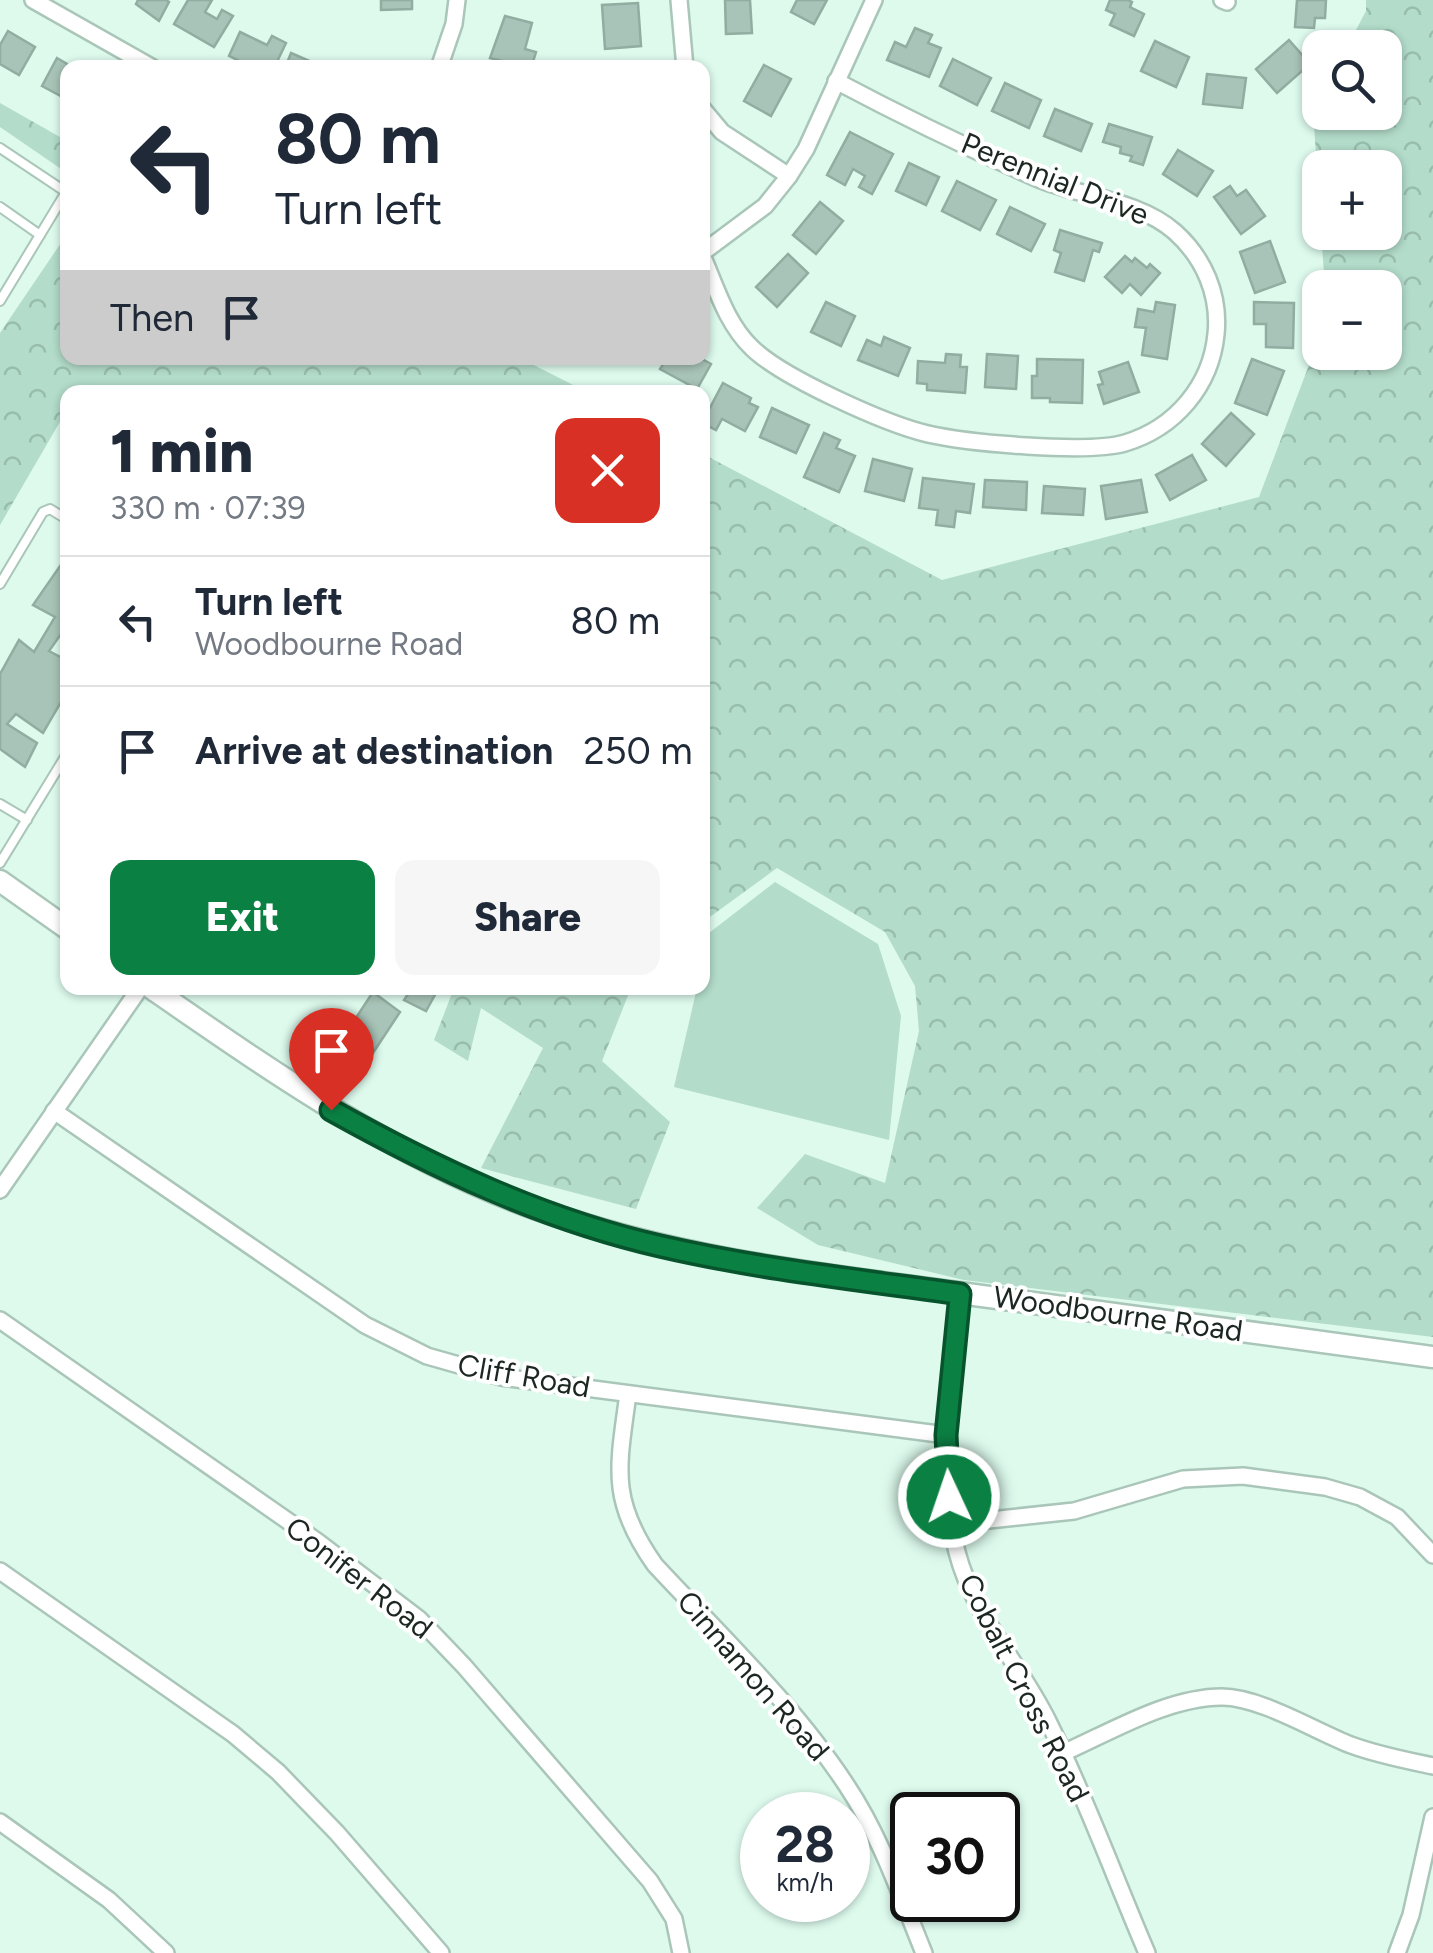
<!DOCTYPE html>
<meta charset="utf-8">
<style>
body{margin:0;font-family:Figtree,sans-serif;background:#f6f6f7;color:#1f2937;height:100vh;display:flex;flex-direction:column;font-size:38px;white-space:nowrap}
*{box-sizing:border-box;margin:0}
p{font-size:32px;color:#747a83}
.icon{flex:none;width:55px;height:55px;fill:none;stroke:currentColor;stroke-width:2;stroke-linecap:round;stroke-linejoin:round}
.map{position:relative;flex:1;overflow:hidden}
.panel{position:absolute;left:60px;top:385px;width:650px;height:610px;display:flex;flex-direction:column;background:#fff;border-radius:20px;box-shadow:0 2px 8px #0004}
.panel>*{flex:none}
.hud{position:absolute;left:60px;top:60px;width:650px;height:305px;border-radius:20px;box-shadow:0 2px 8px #0004;background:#fff;color:#1f2937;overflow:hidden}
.fabs{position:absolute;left:1302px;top:30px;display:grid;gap:20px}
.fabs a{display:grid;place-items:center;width:100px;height:100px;border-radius:20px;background:#fff;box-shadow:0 2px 8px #0004;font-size:50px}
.speed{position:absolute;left:740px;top:1792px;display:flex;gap:20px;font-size:50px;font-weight:700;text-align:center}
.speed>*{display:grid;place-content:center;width:130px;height:130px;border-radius:50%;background:#fff;box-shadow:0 2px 8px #0004;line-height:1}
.speed small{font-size:25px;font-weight:400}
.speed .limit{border:5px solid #111;border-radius:15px;background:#fff;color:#111}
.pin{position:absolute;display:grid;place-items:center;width:85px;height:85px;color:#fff;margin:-102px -42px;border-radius:50% 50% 50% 0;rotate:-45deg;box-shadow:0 0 10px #0007}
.pin .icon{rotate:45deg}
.me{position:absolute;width:110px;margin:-55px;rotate:357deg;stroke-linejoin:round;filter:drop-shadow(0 0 8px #0008)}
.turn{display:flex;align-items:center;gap:35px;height:210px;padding:0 50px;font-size:45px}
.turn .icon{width:130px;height:130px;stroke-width:2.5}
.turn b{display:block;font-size:70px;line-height:85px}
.then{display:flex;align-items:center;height:95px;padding:0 50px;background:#0003;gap:20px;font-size:38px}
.round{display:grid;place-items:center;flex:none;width:105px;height:105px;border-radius:20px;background:#f6f6f7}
.overview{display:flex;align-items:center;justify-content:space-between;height:170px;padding:0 50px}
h1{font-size:60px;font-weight:800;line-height:75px}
.button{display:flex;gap:20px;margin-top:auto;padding:20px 50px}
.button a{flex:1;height:115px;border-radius:20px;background:#0b8043;color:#fff;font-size:40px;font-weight:800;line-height:115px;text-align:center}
.button a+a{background:#f6f6f7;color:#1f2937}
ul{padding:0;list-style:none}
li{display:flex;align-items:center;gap:30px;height:130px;padding:0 50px;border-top:2px solid #e0e1e3}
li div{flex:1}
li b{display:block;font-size:38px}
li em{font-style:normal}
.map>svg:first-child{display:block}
</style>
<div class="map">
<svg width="1433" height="1953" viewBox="0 0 1433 1953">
<defs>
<pattern id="forest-crowns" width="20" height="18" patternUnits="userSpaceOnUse" patternTransform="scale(2.5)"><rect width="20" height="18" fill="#b3dcca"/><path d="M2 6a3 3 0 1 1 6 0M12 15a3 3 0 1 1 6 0" fill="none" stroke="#99bdad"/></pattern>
</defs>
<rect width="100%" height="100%" fill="#ddfaed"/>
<g fill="url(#forest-crowns)">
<path d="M 1366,0 L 1433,0 L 1433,1337 L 964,1280 L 818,1245 L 757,1208 L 805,1154 L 885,1183 L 919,1031 L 915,986 L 885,932 L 777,868 L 703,922 L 703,454 L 942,580 L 1259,497 L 1320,336 L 1320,352 L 1385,352 L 1385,288 L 1325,287 L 1321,233 L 1385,232 L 1385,168 L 1320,168 L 1320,211 L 1313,112 L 1320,100 L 1320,112 L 1385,112 L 1385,48 L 1347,47 L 1366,11 Z"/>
<path d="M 0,103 L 67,141 L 67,173 L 0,127 Z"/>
<path d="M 67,234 L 68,358 L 520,358 L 587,392 L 68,392 L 67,423 L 61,420 L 0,525 L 0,333 Z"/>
<path d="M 454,988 L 631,988 L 602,1061 L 670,1122 L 636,1209 L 481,1168 L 543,1048 L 481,1008 L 468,1061 L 434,1040 Z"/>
</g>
<path fill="#b3dcca" d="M 775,882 L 878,944 L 901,1016 L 889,1140 L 674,1087 L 697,988 L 702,988 L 703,964 L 709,933 Z"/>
<g fill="#a8c3b7" stroke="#91aca0" stroke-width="2.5">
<path d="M 138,0 L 166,0 L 169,2 L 159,21 L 136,4 Z"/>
<path d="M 188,0 L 212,0 L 205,12 L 217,19 L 222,10 L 233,16 L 214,47 L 174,24 Z"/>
<path d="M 381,0 L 412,0 L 412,9 L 381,10 Z"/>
<path d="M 725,0 L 750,0 L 752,33 L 726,34 Z"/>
<path d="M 797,0 L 827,0 L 814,24 L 791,12 Z"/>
<path d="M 1110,0 L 1128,0 L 1132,2 L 1130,7 L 1144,14 L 1134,36 L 1110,25 L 1115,14 L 1106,10 Z"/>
<path d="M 1297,0 L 1326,0 L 1325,18 L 1315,18 L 1314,28 L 1295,27 Z"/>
<path d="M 638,3 L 641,46 L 605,49 L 602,5 Z"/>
<path d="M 505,16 L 532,23 L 525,49 L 536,52 L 531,68 L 490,58 Z"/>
<path d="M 915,28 L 932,35 L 928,43 L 941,48 L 929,77 L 887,60 L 895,42 L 906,47 Z"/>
<path d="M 8,31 L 35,47 L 19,75 L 0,64 L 0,45 Z"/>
<path d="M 240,32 L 267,45 L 272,36 L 286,43 L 274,68 L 254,68 L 229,56 Z"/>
<path d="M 1289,40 L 1310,64 L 1277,93 L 1256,69 Z"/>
<path d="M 1155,41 L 1189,57 L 1176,87 L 1141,71 Z"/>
<path d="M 291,53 L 323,67 L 285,68 Z"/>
<path d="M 57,58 L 74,68 L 68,68 L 68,100 L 42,86 Z"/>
<path d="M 953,59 L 991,78 L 977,105 L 940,86 Z"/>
<path d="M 764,65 L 791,79 L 771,116 L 744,101 Z"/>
<path d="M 1207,74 L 1246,78 L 1242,108 L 1203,104 Z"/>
<path d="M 1005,83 L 1041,100 L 1029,128 L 992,111 Z"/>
<path d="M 1055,109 L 1092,124 L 1081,151 L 1044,136 Z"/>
<path d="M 1109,124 L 1152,137 L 1143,165 L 1130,161 L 1132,156 L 1120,153 L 1121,147 L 1103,142 Z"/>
<path d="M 850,132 L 893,154 L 872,194 L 859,187 L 865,176 L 853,169 L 845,185 L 827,175 Z"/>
<path d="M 1178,150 L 1213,171 L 1197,196 L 1163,174 Z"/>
<path d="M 909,163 L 939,177 L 926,205 L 896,191 Z"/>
<path d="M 957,181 L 996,200 L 980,230 L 942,211 Z"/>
<path d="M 1230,186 L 1237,196 L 1246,190 L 1265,216 L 1241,234 L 1214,197 Z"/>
<path d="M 820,202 L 843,221 L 816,254 L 793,235 Z"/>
<path d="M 1010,207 L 1045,224 L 1031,251 L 997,234 Z"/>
<path d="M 1060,230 L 1102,243 L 1099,252 L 1093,250 L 1084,281 L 1055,272 L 1061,253 L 1054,250 Z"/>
<path d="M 1270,241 L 1285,282 L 1255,293 L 1240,252 Z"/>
<path d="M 788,254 L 808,273 L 777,307 L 756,287 Z"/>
<path d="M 1125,256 L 1132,262 L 1135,258 L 1147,268 L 1150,264 L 1160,273 L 1141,295 L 1130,284 L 1122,293 L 1105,277 Z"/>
<path d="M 826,302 L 855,316 L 841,346 L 811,332 Z"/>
<path d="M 1156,302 L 1175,305 L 1167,359 L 1142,355 L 1146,328 L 1135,327 L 1138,309 L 1154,312 Z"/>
<path d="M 1254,302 L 1294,303 L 1293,348 L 1266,347 L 1266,324 L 1254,324 Z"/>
<path d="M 884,337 L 910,348 L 898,376 L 858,360 L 867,340 L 881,346 Z"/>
<path d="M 946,354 L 961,355 L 960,367 L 967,367 L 965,393 L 927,390 L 927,384 L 917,383 L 918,361 L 945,363 Z"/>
<path d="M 987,354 L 1018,356 L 1016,389 L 985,387 Z"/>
<path d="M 667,358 L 700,358 L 711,364 L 697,389 L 660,369 Z"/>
<path d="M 1037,359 L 1083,360 L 1082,403 L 1050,402 L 1050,398 L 1032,398 L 1032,376 L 1037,376 Z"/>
<path d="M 1252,359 L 1284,371 L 1267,415 L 1235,403 Z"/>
<path d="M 1128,362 L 1139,392 L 1104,404 L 1098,385 L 1103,384 L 1099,372 Z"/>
<path d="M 723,383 L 751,398 L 749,403 L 758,407 L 745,431 L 722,419 L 716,430 L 702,423 Z"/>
<path d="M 772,408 L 809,425 L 796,453 L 760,437 Z"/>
<path d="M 1231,413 L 1254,434 L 1226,466 L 1202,444 Z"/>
<path d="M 824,433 L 840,440 L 836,448 L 855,456 L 839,492 L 804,477 Z"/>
<path d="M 1192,455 L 1206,480 L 1170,500 L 1156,475 Z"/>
<path d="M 873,459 L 912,469 L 904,501 L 865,491 Z"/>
<path d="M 923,478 L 974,484 L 970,513 L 956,511 L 954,527 L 936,525 L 938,510 L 919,508 Z"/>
<path d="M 985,480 L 1027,482 L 1026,510 L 983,507 Z"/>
<path d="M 1141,480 L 1147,512 L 1106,519 L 1101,486 Z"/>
<path d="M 1044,486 L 1085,489 L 1083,515 L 1042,513 Z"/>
<path d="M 60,566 L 68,570 L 68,624 L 49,651 L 68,661 L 68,690 L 43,733 L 16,714 L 7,724 L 37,743 L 25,767 L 0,749 L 0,674 L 19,640 L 34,652 L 55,617 L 33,605 Z"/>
<path d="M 412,988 L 428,988 L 436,993 L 426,1011 L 404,1000 Z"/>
<path d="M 373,992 L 400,1012 L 369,1059 L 342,1039 Z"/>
</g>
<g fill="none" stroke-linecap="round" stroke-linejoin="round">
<g stroke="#aac6b9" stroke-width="12">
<g id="lane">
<path d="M 0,148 L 66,192 L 0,301"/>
<path d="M 0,207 L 40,235"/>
<path d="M 0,584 L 43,512 L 50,509 L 68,520"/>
<path d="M 0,804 L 27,820"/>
<path d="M 0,863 L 68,752"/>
</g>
</g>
<g stroke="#aac6b9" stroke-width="20">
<g id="street">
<path d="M 33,0 L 153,68"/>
<path d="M 679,0 L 685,68"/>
<path d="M 1222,0 L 1227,2"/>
<path d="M 439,68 L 454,24 L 457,0"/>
<path d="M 702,108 L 722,132 L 789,176"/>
<path d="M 702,253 L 765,206 L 789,176 L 806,149 L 874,0"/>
<path d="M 702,255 C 716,287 726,323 752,348 C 783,378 886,424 928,434 C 968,443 1087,454 1125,443 C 1175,428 1211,386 1216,334 C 1220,295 1204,258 1175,232 C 1140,201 1084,197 1041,180 C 972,150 902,116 836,81"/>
<path d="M 54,1111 L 365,1325 L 427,1356 L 501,1377 L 946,1435"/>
<path d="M 0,1190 L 140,988"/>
<path d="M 960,1293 C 950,1378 935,1469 957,1552 C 973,1615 1020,1664 1048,1721 C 1085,1796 1114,1876 1147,1953"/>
<path d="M 0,1320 L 318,1542 L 419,1619 L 464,1666 L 650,1881 L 674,1919 L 681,1953"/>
<path d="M 628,1394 C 618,1468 609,1500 655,1565 C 721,1636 794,1705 847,1786 C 881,1837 901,1897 924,1953"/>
<path d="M 952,1524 L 1074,1511 L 1183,1479 L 1243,1476 L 1325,1487 L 1360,1497 L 1397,1517 L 1433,1555"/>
<path d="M 0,1571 L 233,1734 L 278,1772 L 337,1833 L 441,1953"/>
<path d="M 1063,1753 C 1111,1732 1168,1697 1222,1697 C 1260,1697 1315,1731 1351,1745 C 1378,1755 1405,1760 1433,1766"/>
<path d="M 0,1822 L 109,1900 L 166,1953"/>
<path d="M 1397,1953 L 1411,1915 L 1433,1817"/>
</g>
</g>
<g stroke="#aac6b9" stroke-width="25">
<g id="secondary">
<path d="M 0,881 L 68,929"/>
<path d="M 151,988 C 274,1073 395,1158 537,1209 C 676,1259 822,1275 967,1294 C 1123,1315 1278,1336 1433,1357"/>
</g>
</g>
<use href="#lane" stroke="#fff" stroke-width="8"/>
<use href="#street" stroke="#fff" stroke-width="15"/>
<use href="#secondary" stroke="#fff" stroke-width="20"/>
</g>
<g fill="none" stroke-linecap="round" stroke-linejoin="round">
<g stroke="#07532c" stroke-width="25">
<path id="route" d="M 331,1110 C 435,1168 543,1219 660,1246 C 759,1269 860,1280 960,1294 L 946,1435 L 949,1497"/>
</g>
<use href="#route" stroke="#0b8043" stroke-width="18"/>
</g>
<g text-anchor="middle" stroke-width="8" stroke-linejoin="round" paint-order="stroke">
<g font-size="30" fill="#1c2722" stroke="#fff">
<text transform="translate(1055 179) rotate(22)" y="10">Perennial Drive</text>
<text transform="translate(1118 1314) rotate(8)" y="10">Woodbourne Road</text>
<text transform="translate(524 1376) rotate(10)" y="10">Cliff Road</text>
<text transform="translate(359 1578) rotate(38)" y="10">Conifer Road</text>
<text transform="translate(753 1676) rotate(49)" y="10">Cinnamon Road</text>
<text transform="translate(1024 1688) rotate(63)" y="10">Cobalt Cross Road</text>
</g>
</g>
</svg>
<div class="fabs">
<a><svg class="icon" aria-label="search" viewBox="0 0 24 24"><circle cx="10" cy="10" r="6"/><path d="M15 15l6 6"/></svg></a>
<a>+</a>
<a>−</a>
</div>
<div class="speed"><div>28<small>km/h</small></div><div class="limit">30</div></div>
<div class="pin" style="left:331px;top:1110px;background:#d93025"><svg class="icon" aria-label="arrive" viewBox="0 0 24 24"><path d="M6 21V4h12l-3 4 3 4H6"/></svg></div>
<svg class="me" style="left:949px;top:1497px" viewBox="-20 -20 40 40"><circle r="17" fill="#0b8043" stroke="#fff" stroke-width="3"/><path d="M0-11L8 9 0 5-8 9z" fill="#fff"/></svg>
<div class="hud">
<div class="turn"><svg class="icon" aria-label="left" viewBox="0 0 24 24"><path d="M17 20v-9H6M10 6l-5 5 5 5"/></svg><div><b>80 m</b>Turn left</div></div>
<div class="then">Then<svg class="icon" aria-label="arrive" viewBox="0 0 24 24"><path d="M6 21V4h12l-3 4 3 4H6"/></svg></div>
</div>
<section class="panel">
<div class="overview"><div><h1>1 min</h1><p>330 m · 07:39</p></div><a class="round" style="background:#d93025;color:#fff"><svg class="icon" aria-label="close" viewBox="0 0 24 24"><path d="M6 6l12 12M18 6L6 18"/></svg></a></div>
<ul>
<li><svg class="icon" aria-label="left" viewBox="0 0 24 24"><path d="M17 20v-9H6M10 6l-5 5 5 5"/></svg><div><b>Turn left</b><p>Woodbourne Road</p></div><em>80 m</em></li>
<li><svg class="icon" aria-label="arrive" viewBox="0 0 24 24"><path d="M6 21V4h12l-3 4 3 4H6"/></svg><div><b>Arrive at destination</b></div><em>250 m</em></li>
</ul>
<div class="button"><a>Exit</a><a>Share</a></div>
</section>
</div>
